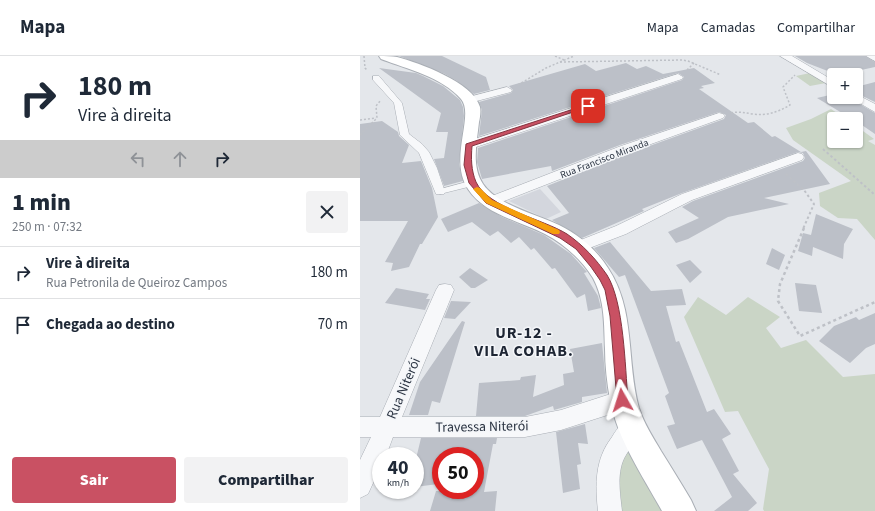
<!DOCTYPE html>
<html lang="pt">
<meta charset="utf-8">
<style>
body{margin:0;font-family:"Source Sans 3",sans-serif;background:#f2f2f3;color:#1f2937;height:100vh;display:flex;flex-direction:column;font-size:15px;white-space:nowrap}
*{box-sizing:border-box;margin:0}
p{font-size:13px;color:#747a83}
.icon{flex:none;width:22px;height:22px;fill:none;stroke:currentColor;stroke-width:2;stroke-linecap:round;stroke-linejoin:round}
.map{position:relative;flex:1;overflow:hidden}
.drawer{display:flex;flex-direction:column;background:#fff;width:360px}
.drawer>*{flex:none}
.top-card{background:#fff;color:#1f2937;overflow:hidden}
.fabs{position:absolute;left:467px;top:12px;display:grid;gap:8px}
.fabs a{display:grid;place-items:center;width:36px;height:36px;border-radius:4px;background:#fff;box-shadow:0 1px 3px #0004;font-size:20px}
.speed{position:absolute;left:12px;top:391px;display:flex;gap:8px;font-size:20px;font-weight:700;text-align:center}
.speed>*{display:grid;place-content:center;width:52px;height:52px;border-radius:50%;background:#fff;box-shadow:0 1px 3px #0004;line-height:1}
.speed small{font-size:10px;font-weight:400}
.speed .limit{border:6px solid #d22;background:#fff;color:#111}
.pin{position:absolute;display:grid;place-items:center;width:34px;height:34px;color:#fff;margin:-17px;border-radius:8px;box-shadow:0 2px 6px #0006}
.me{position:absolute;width:44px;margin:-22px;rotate:354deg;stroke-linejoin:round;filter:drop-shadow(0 0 3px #0008)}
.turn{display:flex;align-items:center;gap:14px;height:84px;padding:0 12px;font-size:18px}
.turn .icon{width:52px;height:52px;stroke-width:2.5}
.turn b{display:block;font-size:28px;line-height:34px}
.lanes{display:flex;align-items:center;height:38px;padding:0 12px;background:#0003;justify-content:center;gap:20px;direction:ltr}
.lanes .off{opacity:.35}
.round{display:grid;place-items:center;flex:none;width:42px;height:42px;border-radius:4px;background:#f2f2f3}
.summary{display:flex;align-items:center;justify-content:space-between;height:68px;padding:0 12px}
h1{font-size:24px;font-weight:800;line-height:30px}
.primary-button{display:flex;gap:8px;margin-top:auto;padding:8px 12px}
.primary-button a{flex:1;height:46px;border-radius:4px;background:#c95163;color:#fff;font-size:16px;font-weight:800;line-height:46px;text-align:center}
.primary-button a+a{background:#f2f2f3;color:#1f2937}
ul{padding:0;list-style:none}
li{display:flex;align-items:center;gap:12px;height:52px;padding:0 12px;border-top:1px solid #e0e1e3}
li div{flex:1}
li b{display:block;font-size:15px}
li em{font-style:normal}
header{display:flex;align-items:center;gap:24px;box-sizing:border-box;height:56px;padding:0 20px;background:#fff;border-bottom:1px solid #e0e1e3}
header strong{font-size:19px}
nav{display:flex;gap:22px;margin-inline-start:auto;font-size:14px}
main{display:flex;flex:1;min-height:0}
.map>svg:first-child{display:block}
</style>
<header>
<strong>Mapa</strong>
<nav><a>Mapa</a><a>Camadas</a><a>Compartilhar</a></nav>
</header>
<main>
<section class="drawer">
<div class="top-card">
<div class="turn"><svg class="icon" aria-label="right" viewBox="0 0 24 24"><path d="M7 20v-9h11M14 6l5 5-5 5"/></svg><div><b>180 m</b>Vire à direita</div></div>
<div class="lanes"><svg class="icon off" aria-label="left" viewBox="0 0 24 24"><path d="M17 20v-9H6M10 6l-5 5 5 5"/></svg><svg class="icon off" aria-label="ahead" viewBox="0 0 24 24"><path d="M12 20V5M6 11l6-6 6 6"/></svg><svg class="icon" aria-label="right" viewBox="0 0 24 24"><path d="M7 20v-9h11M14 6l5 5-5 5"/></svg></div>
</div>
<div class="summary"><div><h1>1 min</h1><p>250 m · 07:32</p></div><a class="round"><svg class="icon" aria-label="close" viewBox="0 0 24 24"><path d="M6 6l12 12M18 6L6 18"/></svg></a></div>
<ul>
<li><svg class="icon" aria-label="right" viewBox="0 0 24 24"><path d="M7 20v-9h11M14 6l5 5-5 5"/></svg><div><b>Vire à direita</b><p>Rua Petronila de Queiroz Campos</p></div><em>180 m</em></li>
<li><svg class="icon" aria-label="arrive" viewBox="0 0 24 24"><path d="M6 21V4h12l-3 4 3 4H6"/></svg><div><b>Chegada ao destino</b></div><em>70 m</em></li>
</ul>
<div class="primary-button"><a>Sair</a><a>Compartilhar</a></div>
</section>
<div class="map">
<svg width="515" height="455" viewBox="0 0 515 455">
<rect width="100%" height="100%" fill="#e4e7eb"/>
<path fill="#d3d6dd" d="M 180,133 L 201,156 L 186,163 L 149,145 Z"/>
<g fill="#cad5c6">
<path d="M 450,17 L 466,27 L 450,30 L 436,20 Z"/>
<path d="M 471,53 L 486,63 L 474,63 L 474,85 L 496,85 L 496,70 L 514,83 L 508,85 L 515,89 L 515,184 L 497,163 L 478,162 L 460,150 L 459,137 L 491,125 L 433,84 L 426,72 L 451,63 Z"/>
<path d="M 338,241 L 366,259 L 388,241 L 420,261 L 406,272 L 421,292 L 446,284 L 483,321 L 515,318 L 515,455 L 404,455 L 403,453 L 409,413 L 378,355 L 365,356 L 324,261 Z"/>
<path d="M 273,375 L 316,455 L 257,455 L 250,420 Z"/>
</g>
<g fill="#bcc0c8">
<path d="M 39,0 L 82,0 L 126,21 L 130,34 L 114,38 L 97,25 L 85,18 Z"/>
<path d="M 435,0 L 505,0 L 515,6 L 515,11 L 478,19 L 447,7 Z"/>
<path d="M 266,7 L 277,13 L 286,10 L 303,18 L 334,12 L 355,27 L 341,30 L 344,32 L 339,33 L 388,67 L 394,66 L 412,81 L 415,80 L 441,96 L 446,95 L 470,128 L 404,142 L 429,148 L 368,161 L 328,183 L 316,187 L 308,176 L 339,162 L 322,151 L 333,145 L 443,105 L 445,102 L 443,97 L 438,96 L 322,137 L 282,153 L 284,155 L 222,182 L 192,164 L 209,157 L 187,130 L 270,97 L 364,63 L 366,59 L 359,56 L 260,89 L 192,115 L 191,110 L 122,123 L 117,106 L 118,92 L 322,24 L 324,21 L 318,17 L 119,80 L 122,54 L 119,46 L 151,37 L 153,34 L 149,30 L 225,8 L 236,15 Z"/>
<path d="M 19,12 L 56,17 L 63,20 L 83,30 L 100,44 L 103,51 L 104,60 L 99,108 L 103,125 L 84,130 L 74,103 L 84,102 L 88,76 L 76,76 L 81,57 Z"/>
<path d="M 515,26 L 515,46 L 496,37 L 496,31 Z"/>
<path d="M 474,38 L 474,41 L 488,41 L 515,57 L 515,78 L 496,65 L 496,63 L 492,63 L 457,42 Z"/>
<path d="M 22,65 L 38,76 L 39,80 L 49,89 L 42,107 L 61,105 L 72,132 L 78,161 L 62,188 L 60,188 L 49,211 L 31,215 L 33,207 L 25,206 L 48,165 L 0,165 L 0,68 Z"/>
<path d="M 119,147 L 142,161 L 184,179 L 211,198 L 227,216 L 224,217 L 238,240 L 241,252 L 228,255 L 225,238 L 217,242 L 195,212 L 192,213 L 174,192 L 171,194 L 159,181 L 151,187 L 138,175 L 130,180 L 112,166 L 88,176 L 81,163 Z"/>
<path d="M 456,158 L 493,173 L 484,188 L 483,203 L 453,191 L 452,200 L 438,195 L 443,177 L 451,179 Z"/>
<path d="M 250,186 L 291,235 L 322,233 L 326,249 L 306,250 L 316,286 L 319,285 L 347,356 L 354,353 L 371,378 L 362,383 L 379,415 L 373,418 L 397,447 L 388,455 L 354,455 L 372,441 L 342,384 L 317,393 L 307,370 L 315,368 L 305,340 L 309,337 L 265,219 L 259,221 L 234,192 Z"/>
<path d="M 412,192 L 425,199 L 419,214 L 406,208 Z"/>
<path d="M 330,204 L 342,216 L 330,227 L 316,209 Z"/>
<path d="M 110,212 L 128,224 L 115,232 L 111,232 L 99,221 Z"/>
<path d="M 435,227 L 456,229 L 462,257 L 439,255 Z"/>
<path d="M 36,232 L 69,238 L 66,243 L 70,243 L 65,254 L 25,247 Z"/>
<path d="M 91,245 L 111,246 L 95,263 L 84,262 Z"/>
<path d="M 515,257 L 515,288 L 506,292 L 490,307 L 459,285 L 474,270 L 496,261 L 499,264 Z"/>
<path d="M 102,265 L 105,266 L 80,347 L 72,345 L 68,359 L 49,359 L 60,326 Z"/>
<path d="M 242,287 L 247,337 L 222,341 L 222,346 L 194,354 L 193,350 L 165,360 L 116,360 L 119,327 L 160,324 L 161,321 L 176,319 L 173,341 L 204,329 L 203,318 L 214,316 L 210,293 Z"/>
<path d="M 225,368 L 228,388 L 218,387 L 221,408 L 217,409 L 220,433 L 203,437 L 196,376 Z"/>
<path d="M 61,382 L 137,382 L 136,388 L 133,388 L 124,436 L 137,435 L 135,455 L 70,455 L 76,435 L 115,436 L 115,400 L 81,400 L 78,428 L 55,431 L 55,407 Z"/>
</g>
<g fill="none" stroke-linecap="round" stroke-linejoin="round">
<g stroke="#a9aeb5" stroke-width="1">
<path id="service" d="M 110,125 L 116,125 L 117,127 L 116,129 L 80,138 L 76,136 L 77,134 Z"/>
</g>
<g stroke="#a9aeb5" stroke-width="1">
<path id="pedestrian" d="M 13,20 L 19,20 L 42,47 L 49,78 L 62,88 L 69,96 L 77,112 L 85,136 L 84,138 L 76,138 L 59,97 L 40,79 L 34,47 L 13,24 Z"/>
</g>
<g stroke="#a9aeb5" stroke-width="1">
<g id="minor">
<path d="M 420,0 L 432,0 L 474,25 L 474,32 Z"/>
<path d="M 506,0 L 515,0 L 515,5 Z"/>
<path d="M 318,18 L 323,21 L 322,23 L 113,92 L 105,92 L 103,89 L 105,86 Z"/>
<path d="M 147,31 L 152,34 L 151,36 L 109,47 L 104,44 L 105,42 Z"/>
<path d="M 496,38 L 515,48 L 515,56 L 489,41 L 496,41 Z"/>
<path d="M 359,57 L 363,58 L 365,60 L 363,62 L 269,96 L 134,149 L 129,150 L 124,149 L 122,146 L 124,143 L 261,90 Z"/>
<path d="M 438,97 L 442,98 L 444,101 L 442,104 L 332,144 L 266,178 L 219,196 L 213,195 L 211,191 L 213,187 L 256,170 L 322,138 Z"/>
<path d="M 85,228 L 91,229 L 94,234 L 42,361 L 165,361 L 201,354 L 263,334 L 270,337 L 273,344 L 270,351 L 263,354 L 201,374 L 165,381 L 33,381 L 26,400 L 21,400 L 21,410 L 8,438 L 0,442 L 0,404 L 11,381 L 0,381 L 0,361 L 20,361 L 76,234 L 79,229 Z"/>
<path d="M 272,362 L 280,366 L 283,373 C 279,383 271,390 266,399 C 256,415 260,437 262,455 L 238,455 C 235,428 235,403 252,381 C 257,372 263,366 272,362 Z"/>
</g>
</g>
<g stroke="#a9aeb5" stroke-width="2">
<path id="secondary" d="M 19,0 C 25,0 32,0 37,1 C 59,7 113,26 120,51 C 121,55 120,62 119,66 C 117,86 111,110 123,128 C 137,149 176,158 199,169 C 219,179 236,193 248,212 C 276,254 266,305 279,352 C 284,368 293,381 301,395 C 311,411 321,427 331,444 L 336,455 L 302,455 C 282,419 258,384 250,344 C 247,327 245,310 245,293 C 244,269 245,244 233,222 C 221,203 204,188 185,178 C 159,165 124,158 108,133 C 88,103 115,59 101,43 C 82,21 47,13 21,3 Z"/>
</g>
<g stroke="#bec1c7" stroke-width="1.5" stroke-dasharray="2 2" stroke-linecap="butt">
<path d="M 4,0 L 5,12 L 7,14"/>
<path d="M 195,0 L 204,4"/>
<path d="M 200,6 L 322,4 L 328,5 L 361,19"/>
<path d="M 327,14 L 334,7"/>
<path d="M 158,29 L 186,12 L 214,0"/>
<path d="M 371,57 C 379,55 385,57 393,58 C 407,60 418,56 430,49 L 423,31 L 435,19"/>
<path d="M 0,64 L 16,62"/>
<path d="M 3,76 L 17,62 L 16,50 L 21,44"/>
</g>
<g stroke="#bec1c7" stroke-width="2" stroke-dasharray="2.5 2.5" stroke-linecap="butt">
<path d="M 0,79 L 4,75"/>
<path d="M 463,93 L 515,139"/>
<path d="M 426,118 L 444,134 L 454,148 L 443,173"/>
</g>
<path stroke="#bec1c7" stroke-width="2.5" stroke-dasharray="3 3" stroke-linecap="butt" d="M 444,172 L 420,228 L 418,245 L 440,280 L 515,246"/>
<use href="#service" fill="#f7f8fa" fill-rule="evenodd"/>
<use href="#pedestrian" fill="#f7f8fa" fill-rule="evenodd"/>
<use href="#minor" fill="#f7f8fa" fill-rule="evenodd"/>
<use href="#secondary" fill="#fff" fill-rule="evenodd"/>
</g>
<path fill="#c95163" stroke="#833540" d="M 226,49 L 231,50 L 112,90 C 111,102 111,114 116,126 C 128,152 183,163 207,178 C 223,189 236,203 247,219 C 264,246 265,311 268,344 L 266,348 L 262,349 L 259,348 L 257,344 L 250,260 L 245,234 L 240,224 L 231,211 L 216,193 L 200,182 L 126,147 L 109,127 L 104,109 L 106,88 Z"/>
<path fill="#f59e0b" d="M 117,131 L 120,132 L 132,144 L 199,174 L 200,176 L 199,178 L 193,178 L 126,147 L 113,133 Z"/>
<g text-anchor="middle" stroke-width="3" stroke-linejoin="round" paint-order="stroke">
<g font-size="10" fill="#2c3543" stroke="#f4f6f9">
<text transform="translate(244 102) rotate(-21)" y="4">Rua Francisco Miranda</text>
</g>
<g font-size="14" fill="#2c3543" stroke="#f4f6f9">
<text transform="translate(43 332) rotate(-67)" y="5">Rua Niterói</text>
<text transform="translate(122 370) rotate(-1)" y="5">Travessa Niterói</text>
</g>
<g font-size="16" font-weight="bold" letter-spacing="1" fill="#1e2634" stroke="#f4f6f9">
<text x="164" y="282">UR-12 -<tspan x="164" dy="18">VILA COHAB.</tspan></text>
</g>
</g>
</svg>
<div class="fabs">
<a>+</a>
<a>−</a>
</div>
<div class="speed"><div>40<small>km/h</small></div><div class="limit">50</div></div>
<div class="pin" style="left:228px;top:50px;background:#d93025"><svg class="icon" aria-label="arrive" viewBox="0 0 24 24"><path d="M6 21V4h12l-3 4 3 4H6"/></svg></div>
<svg class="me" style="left:262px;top:344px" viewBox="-20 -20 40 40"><path d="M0-17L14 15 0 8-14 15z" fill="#c95163" stroke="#fff" stroke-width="4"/></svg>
</div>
</main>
